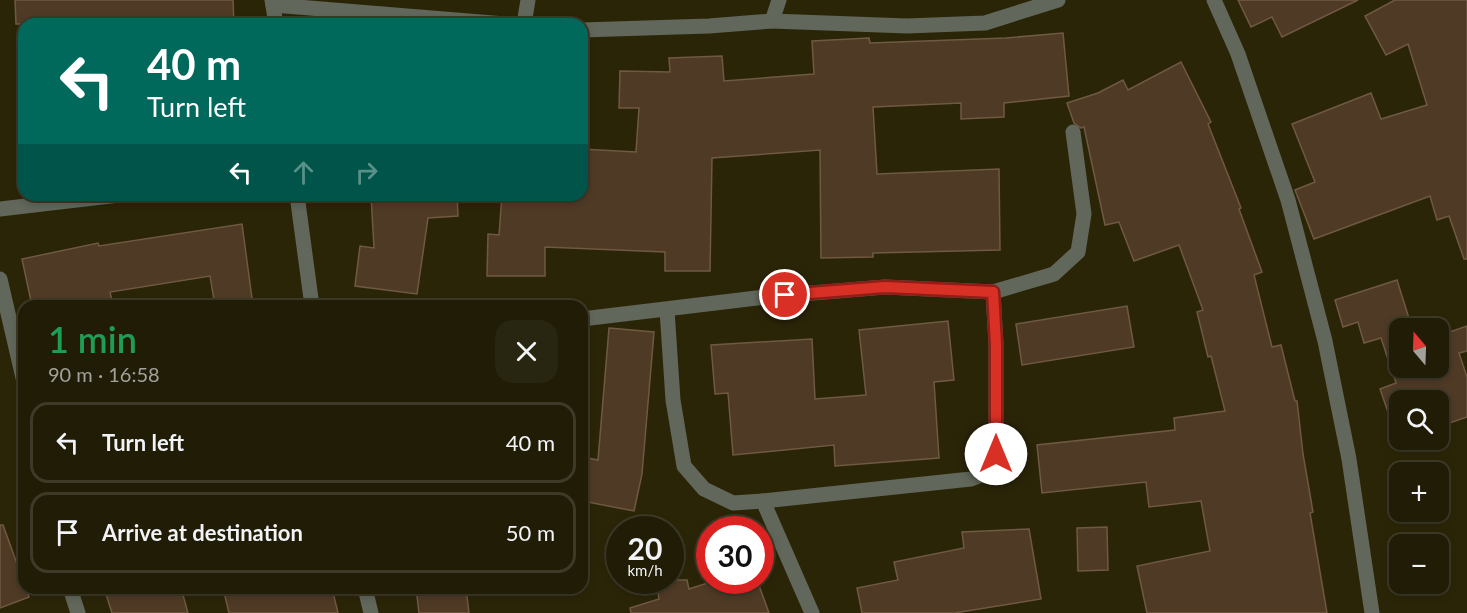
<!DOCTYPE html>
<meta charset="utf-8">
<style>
body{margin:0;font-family:Lato,sans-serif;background:#282510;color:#f1f3f6;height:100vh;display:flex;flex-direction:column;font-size:22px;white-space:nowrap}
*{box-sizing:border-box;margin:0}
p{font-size:20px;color:#a2a19b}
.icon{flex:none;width:33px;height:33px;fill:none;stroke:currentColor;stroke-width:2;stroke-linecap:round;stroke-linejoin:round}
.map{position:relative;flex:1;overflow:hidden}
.panel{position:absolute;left:18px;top:300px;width:570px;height:294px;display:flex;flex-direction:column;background:#201c06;border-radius:18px;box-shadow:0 3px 9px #0003,0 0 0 2px #3d3a28}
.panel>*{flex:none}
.guide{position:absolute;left:18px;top:18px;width:570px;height:183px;border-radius:18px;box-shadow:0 3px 9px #0003,0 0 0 2px #3d3a28;background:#00695c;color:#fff;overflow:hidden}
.needle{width:39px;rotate:341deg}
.tools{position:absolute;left:1389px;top:318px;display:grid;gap:12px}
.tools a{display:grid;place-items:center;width:60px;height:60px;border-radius:12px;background:#201c06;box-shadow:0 3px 9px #0003,0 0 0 2px #3d3a28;font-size:30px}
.speed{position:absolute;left:606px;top:516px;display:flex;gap:12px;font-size:30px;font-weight:700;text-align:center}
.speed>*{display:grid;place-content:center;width:78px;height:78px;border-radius:50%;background:#201c06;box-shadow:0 3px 9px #0003,0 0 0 2px #3d3a28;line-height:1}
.speed small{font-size:15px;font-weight:400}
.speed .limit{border:9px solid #d22;background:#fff;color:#111}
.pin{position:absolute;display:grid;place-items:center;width:51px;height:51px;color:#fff;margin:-26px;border:3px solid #fff;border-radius:50%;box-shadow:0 2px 6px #0007}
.me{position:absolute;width:66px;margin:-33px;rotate:0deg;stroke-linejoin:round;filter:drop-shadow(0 0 4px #0008)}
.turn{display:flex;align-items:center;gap:21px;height:126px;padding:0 30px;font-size:27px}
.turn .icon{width:78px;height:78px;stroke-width:2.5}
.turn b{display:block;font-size:42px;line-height:51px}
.lanes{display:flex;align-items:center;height:57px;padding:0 30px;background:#0003;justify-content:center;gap:30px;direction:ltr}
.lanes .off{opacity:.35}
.round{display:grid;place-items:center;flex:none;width:63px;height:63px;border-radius:18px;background:#282510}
.overview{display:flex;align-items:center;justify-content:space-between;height:102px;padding:0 30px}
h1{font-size:36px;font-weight:600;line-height:45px;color:#1e9e55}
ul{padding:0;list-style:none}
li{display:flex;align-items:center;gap:18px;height:81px;margin:0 12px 9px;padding:0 18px;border:3px solid #3d3a28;border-radius:18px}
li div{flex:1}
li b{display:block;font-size:22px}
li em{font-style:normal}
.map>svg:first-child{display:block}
</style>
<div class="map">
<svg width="1467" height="613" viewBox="0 0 1467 613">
<rect width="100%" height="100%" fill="#2b2508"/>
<g fill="#4f3a25" stroke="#705943" stroke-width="1.5">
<path d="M 15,0 L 233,0 L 234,24 L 16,24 Z"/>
<path d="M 1238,0 L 1358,0 L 1282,37 L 1272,17 L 1251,27 Z"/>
<path d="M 1395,0 L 1467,0 L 1467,259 L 1464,259 L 1449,216 L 1437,220 L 1430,196 L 1314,239 L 1295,190 L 1315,182 L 1292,124 L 1371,93 L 1381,119 L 1427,105 L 1408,44 L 1386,55 L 1365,16 Z"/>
<path d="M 1063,33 L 1069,96 L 1004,103 L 1004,117 L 961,119 L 961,103 L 873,107 L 877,174 L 999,169 L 1000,250 L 873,253 L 873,257 L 821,258 L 820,150 L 712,158 L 710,271 L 665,271 L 665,252 L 545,247 L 545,276 L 487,276 L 488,234 L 499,235 L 502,195 L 582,195 L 582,149 L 636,152 L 639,108 L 619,108 L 620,71 L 670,72 L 669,58 L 722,56 L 724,81 L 814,74 L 812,41 L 869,38 L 870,43 L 1006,38 Z"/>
<path d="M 1181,62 L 1211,122 L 1208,124 L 1241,208 L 1239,209 L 1262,272 L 1254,275 L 1272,347 L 1281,345 L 1295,401 L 1297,401 L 1303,454 L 1313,512 L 1310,513 L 1327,613 L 1147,613 L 1137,566 L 1210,551 L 1201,501 L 1149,507 L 1146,482 L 1042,493 L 1037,445 L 1175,430 L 1174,418 L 1225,411 L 1211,356 L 1208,357 L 1197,312 L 1203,310 L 1179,245 L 1134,261 L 1119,222 L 1105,225 L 1084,127 L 1081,128 L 1074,123 L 1067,103 L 1098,93 L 1123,80 L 1128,90 Z"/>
<path d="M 371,195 L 457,195 L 458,216 L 428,218 L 417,294 L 355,286 L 360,246 L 374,248 Z"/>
<path d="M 242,224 L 253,306 L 215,306 L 210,276 L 110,292 L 113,306 L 32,306 L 22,259 L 98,243 L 99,246 Z"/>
<path d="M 1397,280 L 1412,328 L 1400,328 L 1400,368 L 1438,368 L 1438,336 L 1467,326 L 1467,351 L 1459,353 L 1467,377 L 1467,417 L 1438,427 L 1438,398 L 1430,400 L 1400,400 L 1400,411 L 1389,415 L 1380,389 L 1396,383 L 1381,338 L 1364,343 L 1358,322 L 1343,327 L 1335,300 Z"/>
<path d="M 1127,306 L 1134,347 L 1022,365 L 1016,324 Z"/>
<path d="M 948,321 L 954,380 L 934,382 L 939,458 L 835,466 L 834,445 L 733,455 L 728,393 L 715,394 L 711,345 L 812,339 L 815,399 L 866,395 L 859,330 Z"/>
<path d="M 609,328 L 654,332 L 642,474 L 634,511 L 582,501 L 582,457 L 598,460 Z"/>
<path d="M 0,525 L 3,525 L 29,597 L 0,608 Z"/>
<path d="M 1107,527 L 1108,570 L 1078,571 L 1077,528 Z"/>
<path d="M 1029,529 L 1041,599 L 954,613 L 862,613 L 857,588 L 898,580 L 894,562 L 964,548 L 962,532 Z"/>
<path d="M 656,580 L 687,580 L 689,589 L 717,580 L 757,580 L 769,613 L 631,613 L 630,608 L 659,599 Z"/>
<path d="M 104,588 L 181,588 L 188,613 L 112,613 Z"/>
<path d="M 223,588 L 332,588 L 338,613 L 229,613 Z"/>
<path d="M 416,588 L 466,588 L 469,613 L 419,613 Z"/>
</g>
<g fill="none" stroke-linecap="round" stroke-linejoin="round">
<g stroke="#61675a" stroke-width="15">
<path d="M 272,0 L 276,24"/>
<path d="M 1214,0 L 1238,54 L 1288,200 L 1325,341 L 1349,459 L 1372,613"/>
<path d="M 273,5 L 505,24"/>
<path d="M 772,21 L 907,26 L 985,23 L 1058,0"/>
<path d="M 524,24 L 528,0"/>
<path d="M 582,30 L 709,26 L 772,21 L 779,0"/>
<path d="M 297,195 L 312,306"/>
<path d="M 0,209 L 119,195"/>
<path d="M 0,279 L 24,382"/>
<path d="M 667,310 L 673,400 L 684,466 L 704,489 L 733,503 L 763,501"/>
<path d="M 582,319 L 765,297 L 885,287 L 993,292"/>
<path d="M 70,588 L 78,613"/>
<path d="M 365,588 L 371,613"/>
<path d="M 812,613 L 763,501 L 971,479 L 989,472 L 996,454 L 996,344 L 993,292 L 1054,274 L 1078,252 L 1084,214 L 1073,132"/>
</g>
</g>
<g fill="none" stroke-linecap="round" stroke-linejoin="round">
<g stroke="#8d1f18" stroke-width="15">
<path id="route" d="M 785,295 L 885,287 L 993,292 L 996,344 L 996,454"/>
</g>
<use href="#route" stroke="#d93025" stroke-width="10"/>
</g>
</svg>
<div class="tools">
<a><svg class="needle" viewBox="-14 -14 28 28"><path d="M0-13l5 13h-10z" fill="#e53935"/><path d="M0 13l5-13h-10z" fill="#a2a19b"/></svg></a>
<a><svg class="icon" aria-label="search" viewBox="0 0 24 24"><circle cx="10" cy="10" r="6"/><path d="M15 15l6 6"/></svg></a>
<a>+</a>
<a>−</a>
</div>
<div class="speed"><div>20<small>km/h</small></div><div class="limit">30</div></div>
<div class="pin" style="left:785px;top:295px;background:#d93025"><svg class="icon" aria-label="arrive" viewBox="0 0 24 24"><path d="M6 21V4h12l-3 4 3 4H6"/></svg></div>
<svg class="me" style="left:996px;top:454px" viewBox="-20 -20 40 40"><circle r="19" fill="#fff"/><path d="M0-13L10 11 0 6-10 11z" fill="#d93025"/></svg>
<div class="guide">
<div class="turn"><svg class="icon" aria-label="left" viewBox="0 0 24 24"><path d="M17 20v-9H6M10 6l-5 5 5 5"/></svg><div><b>40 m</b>Turn left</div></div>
<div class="lanes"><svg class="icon" aria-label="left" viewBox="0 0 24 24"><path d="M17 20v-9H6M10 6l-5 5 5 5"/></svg><svg class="icon off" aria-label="ahead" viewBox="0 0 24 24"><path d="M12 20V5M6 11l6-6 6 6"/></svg><svg class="icon off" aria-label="right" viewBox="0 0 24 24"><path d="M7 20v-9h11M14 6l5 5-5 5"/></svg></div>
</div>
<section class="panel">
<div class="overview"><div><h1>1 min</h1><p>90 m · 16:58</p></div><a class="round"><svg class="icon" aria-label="close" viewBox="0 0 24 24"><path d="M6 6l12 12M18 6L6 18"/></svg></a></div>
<ul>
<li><svg class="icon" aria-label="left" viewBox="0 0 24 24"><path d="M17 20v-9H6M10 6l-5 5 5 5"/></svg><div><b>Turn left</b></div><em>40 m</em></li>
<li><svg class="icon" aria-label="arrive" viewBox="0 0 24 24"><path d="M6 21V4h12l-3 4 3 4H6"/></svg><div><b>Arrive at destination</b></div><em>50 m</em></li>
</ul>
</section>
</div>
